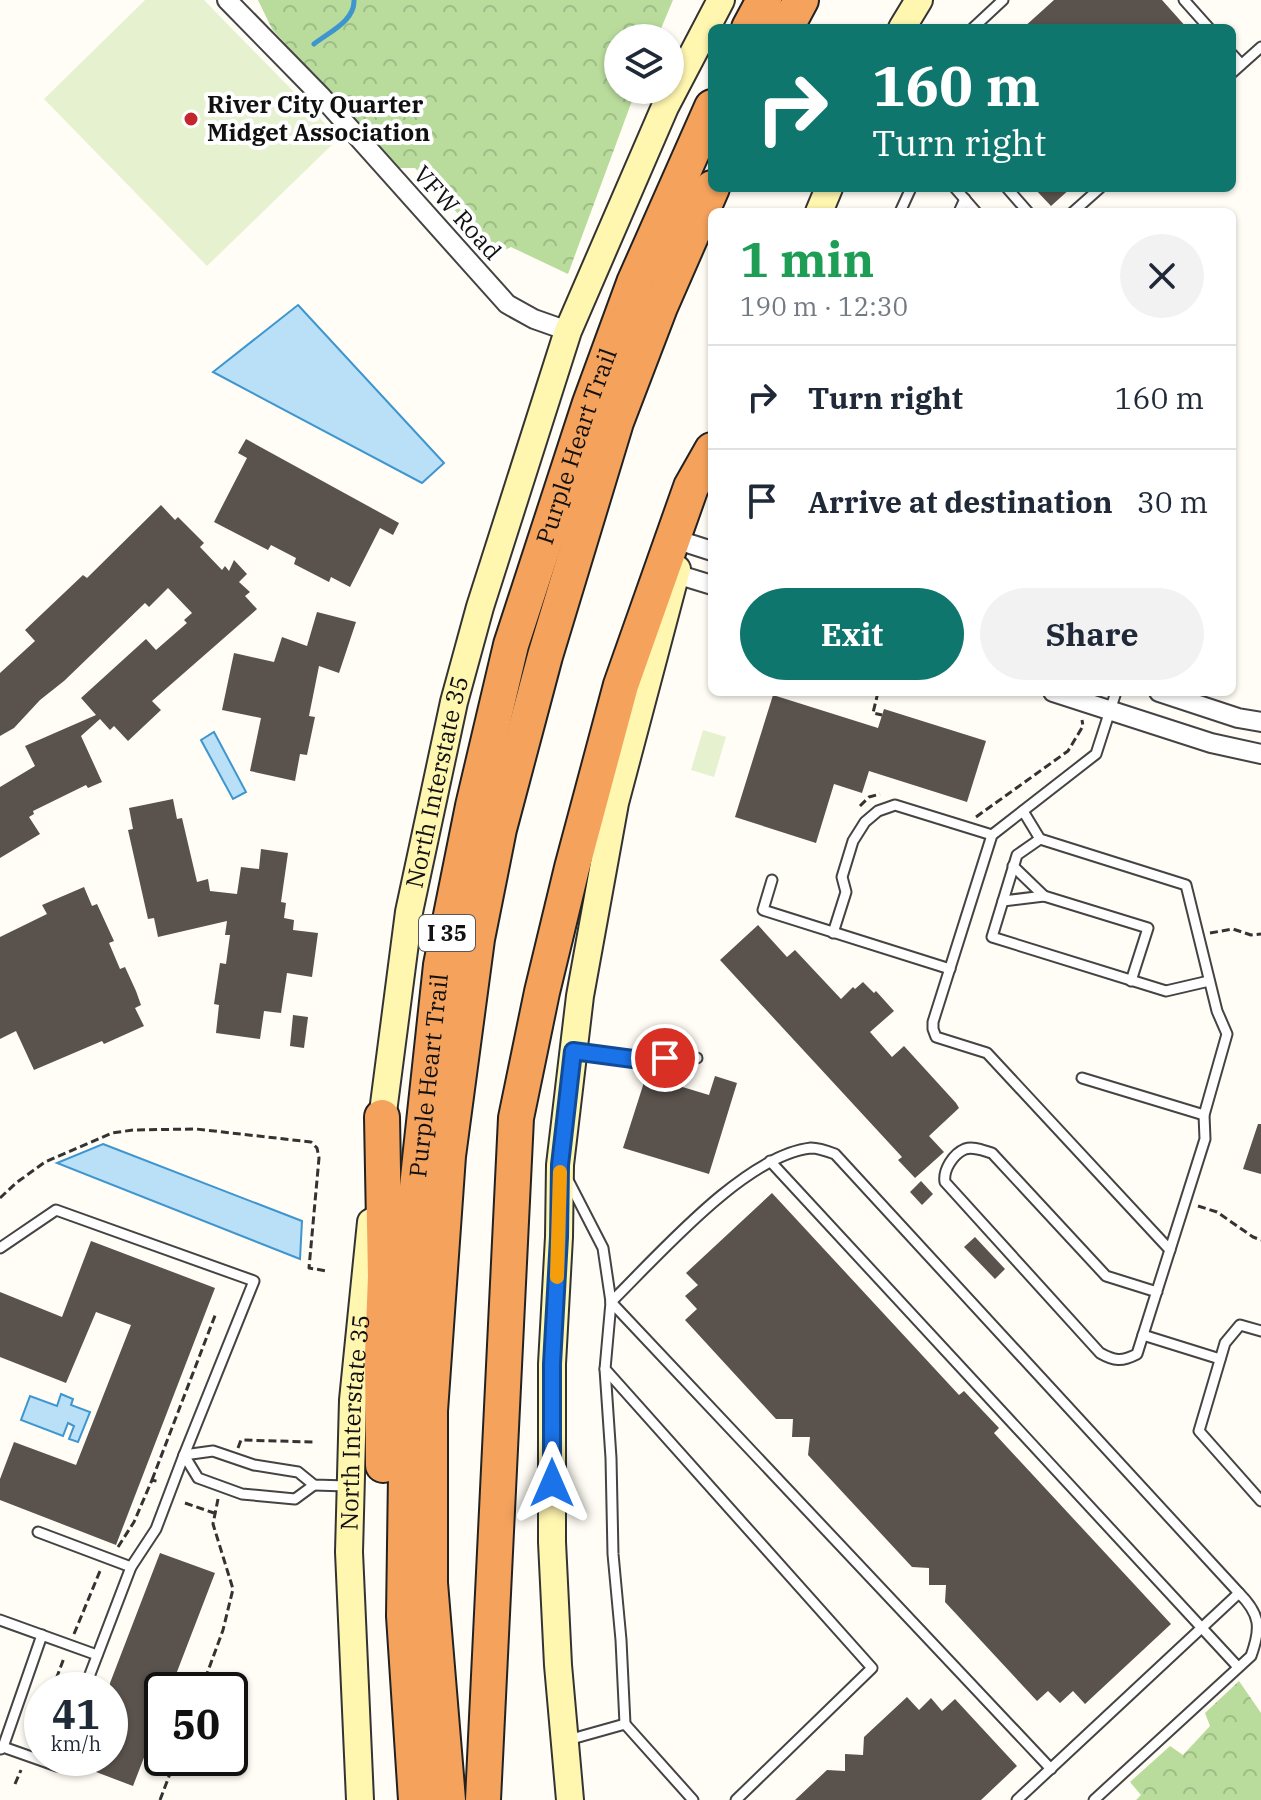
<!DOCTYPE html>
<meta charset="utf-8">
<style>
body{margin:0;font-family:"IBM Plex Serif",serif;background:#f2f2f3;color:#1f2937;height:100vh;display:flex;flex-direction:column;font-size:30px;white-space:nowrap}
*{box-sizing:border-box;margin:0}
p{font-size:26px;color:#747a83}
.icon{flex:none;width:44px;height:44px;fill:none;stroke:currentColor;stroke-width:2;stroke-linecap:round;stroke-linejoin:round}
.map{position:relative;flex:1;overflow:hidden}
.panel{position:absolute;left:708px;top:208px;width:528px;height:488px;display:flex;flex-direction:column;background:#fff;border-radius:12px;box-shadow:0 2px 6px #0004}
.panel>*{flex:none}
.hud{position:absolute;left:708px;top:24px;width:528px;height:168px;border-radius:12px;box-shadow:0 2px 6px #0004;background:#0f766e;color:#fff;overflow:hidden}
.fabs{position:absolute;left:604px;top:24px;display:grid;gap:16px}
.fabs a{display:grid;place-items:center;width:80px;height:80px;border-radius:50%;background:#fff;box-shadow:0 2px 6px #0004;font-size:40px}
.speed{position:absolute;left:24px;top:1672px;display:flex;gap:16px;font-size:40px;font-weight:700;text-align:center}
.speed>*{display:grid;place-content:center;width:104px;height:104px;border-radius:50%;background:#fff;box-shadow:0 2px 6px #0004;line-height:1}
.speed small{font-size:20px;font-weight:400}
.speed .limit{border:4px solid #111;border-radius:12px;background:#fff;color:#111}
.pin{position:absolute;display:grid;place-items:center;width:68px;height:68px;color:#fff;margin:-34px;border:4px solid #fff;border-radius:50%;box-shadow:0 2px 8px #0007}
.me{position:absolute;width:88px;margin:-44px;rotate:0deg;stroke-linejoin:round;filter:drop-shadow(0 0 6px #0008)}
.turn{display:flex;align-items:center;gap:28px;height:168px;padding:0 32px;font-size:36px}
.turn .icon{width:104px;height:104px;stroke-width:2.5}
.turn b{display:block;font-size:56px;line-height:68px}
.round{display:grid;place-items:center;flex:none;width:84px;height:84px;border-radius:42px;background:#f2f2f3}
.summary{display:flex;align-items:center;justify-content:space-between;height:136px;padding:0 32px}
h1{font-size:48px;font-weight:800;line-height:60px;color:#1e9e55}
.button{display:flex;gap:16px;margin-top:auto;padding:16px 32px}
.button a{flex:1;height:92px;border-radius:48px;background:#0f766e;color:#fff;font-size:32px;font-weight:800;line-height:92px;text-align:center}
.button a+a{background:#f2f2f3;color:#1f2937}
ul{padding:0;list-style:none}
li{display:flex;align-items:center;gap:24px;height:104px;padding:0 32px;border-top:2px solid #e0e1e3}
li div{flex:1}
li b{display:block;font-size:30px}
li em{font-style:normal}
.map>svg:first-child{display:block}
</style>
<div class="map">
<svg width="1261" height="1800" viewBox="0 0 1261 1800">
<defs>
<pattern id="forest-crowns" width="20" height="18" patternUnits="userSpaceOnUse" patternTransform="scale(2)"><rect width="20" height="18" fill="#b9dc9c"/><path d="M2 6a3 3 0 1 1 6 0M12 15a3 3 0 1 1 6 0" fill="none" stroke="#9ebc85"/></pattern>
</defs>
<rect width="100%" height="100%" fill="#fffdf5"/>
<g fill="url(#forest-crowns)">
<path d="M 258,0 L 673,0 L 657,38 L 618,38 L 618,90 L 636,90 L 568,274 L 511,247 L 496,254 L 415,168 L 398,168 L 272,29 Z"/>
<path d="M 1239,1681 L 1261,1713 L 1261,1800 L 1136,1800 L 1141,1795 L 1130,1782 L 1170,1746 L 1183,1755 L 1210,1726 L 1205,1713 Z"/>
</g>
<g fill="#e6f2cf">
<path d="M 145,0 L 204,0 L 339,138 L 207,266 L 44,99 Z"/>
<path d="M 703,730 L 726,737 L 714,777 L 691,770 Z"/>
</g>
<g fill="#b9e0f7" stroke="#3f96cf" stroke-width="2">
<path d="M 298,305 L 444,463 L 422,483 L 213,372 Z"/>
<path d="M 214,732 L 246,792 L 233,799 L 201,740 Z"/>
<path d="M 103,1144 L 302,1221 L 300,1259 L 57,1163 Z"/>
<path d="M 61,1394 L 73,1399 L 71,1405 L 90,1412 L 78,1442 L 69,1439 L 74,1426 L 68,1423 L 63,1436 L 21,1420 L 30,1396 L 57,1406 Z"/>
</g>
<g fill="none" stroke-linecap="round" stroke-linejoin="round">
<path stroke="#3f96cf" stroke-width="5" d="M 314,44 C 329,32 355,21 354,0"/>
</g>
<g fill="#5a524d">
<path d="M 1054,0 L 1162,0 L 1187,28 L 1023,28 Z"/>
<path d="M 1034,188 L 1071,188 L 1051,206 Z"/>
<path d="M 246,439 L 399,523 L 393,535 L 380,528 L 350,587 L 331,577 L 329,582 L 294,564 L 296,558 L 271,545 L 268,550 L 214,522 L 247,458 L 238,453 Z"/>
<path d="M 161,505 L 175,520 L 178,517 L 204,543 L 200,547 L 222,570 L 225,566 L 229,571 L 234,560 L 247,574 L 239,582 L 250,592 L 245,596 L 257,609 L 152,701 L 161,710 L 128,741 L 114,726 L 110,730 L 100,719 L 81,736 L 102,782 L 88,788 L 86,785 L 33,811 L 34,814 L 29,817 L 40,834 L 0,858 L 0,787 L 35,766 L 25,746 L 96,715 L 81,698 L 146,639 L 156,650 L 187,623 L 184,620 L 192,613 L 168,588 L 149,607 L 145,603 L 64,681 L 40,700 L 14,728 L 0,736 L 0,673 L 35,641 L 25,630 L 83,575 L 87,578 Z"/>
<path d="M 317,612 L 356,622 L 339,673 L 319,666 L 309,716 L 315,717 L 307,755 L 300,754 L 295,781 L 250,771 L 261,718 L 222,710 L 234,653 L 274,662 L 282,637 L 307,646 Z"/>
<path d="M 773,695 L 878,728 L 884,709 L 986,741 L 967,802 L 869,771 L 862,793 L 834,784 L 816,843 L 735,817 Z"/>
<path d="M 173,799 L 177,819 L 182,818 L 197,882 L 208,879 L 210,891 L 237,894 L 241,867 L 259,869 L 261,849 L 288,853 L 281,902 L 286,903 L 284,918 L 294,920 L 293,930 L 318,933 L 312,977 L 287,973 L 281,1013 L 264,1011 L 260,1039 L 216,1033 L 219,1005 L 214,1004 L 220,963 L 226,964 L 230,935 L 225,935 L 227,921 L 158,937 L 154,918 L 148,919 L 128,830 L 133,829 L 129,808 Z"/>
<path d="M 84,887 L 92,906 L 97,904 L 114,941 L 109,943 L 120,969 L 125,967 L 136,991 L 141,1005 L 135,1008 L 144,1026 L 104,1044 L 102,1041 L 34,1070 L 16,1031 L 0,1039 L 0,937 L 47,914 L 42,905 Z"/>
<path d="M 758,925 L 787,957 L 795,950 L 841,999 L 853,987 L 855,989 L 863,982 L 874,993 L 876,991 L 894,1011 L 870,1032 L 892,1057 L 904,1046 L 956,1103 L 959,1108 L 929,1136 L 944,1152 L 915,1178 L 898,1160 L 902,1157 L 720,960 Z"/>
<path d="M 293,1015 L 308,1017 L 304,1048 L 290,1046 Z"/>
<path d="M 646,1076 L 709,1095 L 715,1076 L 737,1083 L 709,1174 L 623,1148 Z"/>
<path d="M 1258,1124 L 1261,1124 L 1261,1174 L 1243,1169 Z"/>
<path d="M 921,1181 L 933,1194 L 922,1205 L 910,1192 Z"/>
<path d="M 772,1193 L 959,1395 L 964,1391 L 999,1428 L 994,1433 L 1171,1624 L 1085,1704 L 1073,1691 L 1060,1703 L 1048,1691 L 1037,1701 L 945,1602 L 946,1585 L 929,1585 L 929,1568 L 912,1567 L 808,1455 L 810,1437 L 792,1437 L 793,1419 L 776,1419 L 685,1320 L 697,1309 L 685,1296 L 698,1285 L 686,1273 Z"/>
<path d="M 975,1237 L 1005,1269 L 995,1279 L 964,1247 Z"/>
<path d="M 91,1241 L 215,1288 L 116,1545 L 0,1500 L 0,1479 L 14,1442 L 76,1465 L 131,1325 L 96,1312 L 66,1383 L 0,1357 L 0,1292 L 62,1317 Z"/>
<path d="M 160,1553 L 215,1573 L 170,1690 L 162,1690 L 162,1711 L 133,1786 L 67,1761 L 67,1758 L 110,1758 L 110,1683 Z"/>
<path d="M 907,1697 L 919,1710 L 931,1698 L 942,1711 L 955,1699 L 1017,1766 L 981,1800 L 795,1800 L 827,1770 L 845,1771 L 845,1754 L 863,1755 L 864,1737 Z"/>
</g>
<g fill="none" stroke-linecap="round" stroke-linejoin="round">
<g stroke="#444" stroke-width="13">
<g id="service">
<path d="M 1184,0 L 1209,28"/>
<path d="M 973,28 L 1003,0"/>
<path d="M 1232,54 L 1241,64"/>
<path d="M 1232,73 L 1261,47"/>
<path d="M 955,188 L 976,212"/>
<path d="M 1007,188 L 1028,212"/>
<path d="M 900,212 L 911,188"/>
<path d="M 959,212 L 965,199"/>
<path d="M 1073,212 L 1100,188"/>
<path d="M 1116,692 L 1096,754 L 992,835 L 933,1022 L 933,1029 L 936,1037 L 987,1053 L 1170,1250"/>
<path d="M 1023,811 L 1040,839 L 1186,885 L 1217,1011 L 1227,1034 L 1204,1115 L 1205,1139 L 1137,1354 C 1122,1362 1114,1361 1100,1353 L 945,1182 C 943,1170 953,1154 965,1149 C 974,1146 984,1151 992,1153 L 1106,1276 L 1157,1292"/>
<path d="M 1040,839 L 1017,855 L 992,937 L 1166,991 L 1209,981"/>
<path d="M 1013,866 L 1044,896"/>
<path d="M 772,880 L 763,910 L 950,969"/>
<path d="M 1003,901 L 1044,896 L 1148,928 L 1131,981"/>
<path d="M 833,933 L 846,892 L 842,877 L 853,841 L 865,822 L 878,811 L 895,805 L 992,835"/>
<path d="M 577,1051 L 633,1059 L 697,1058"/>
<path d="M 1082,1078 L 1204,1115"/>
<path d="M 770,1161 L 1238,1667"/>
<path d="M 568,1180 L 603,1248 L 611,1302 L 605,1369 L 872,1668 L 736,1800"/>
<path d="M 0,1248 L 56,1210 L 254,1281 L 184,1455 L 156,1529 L 131,1567 L 84,1690"/>
<path d="M 611,1302 C 658,1256 745,1155 811,1148 C 819,1148 827,1151 835,1154 L 1239,1593"/>
<path d="M 611,1302 L 1051,1769"/>
<path d="M 1261,1331 L 1240,1325 L 1225,1343 L 1199,1431 L 1261,1501"/>
<path d="M 1143,1335 L 1220,1359"/>
<path d="M 605,1369 L 611,1458 L 613,1554 L 621,1640 L 625,1724"/>
<path d="M 184,1455 L 213,1451 L 254,1465 L 298,1472 L 314,1485 L 347,1486"/>
<path d="M 184,1455 L 198,1478 L 242,1494 L 295,1499 L 314,1485"/>
<path d="M 38,1532 L 131,1567"/>
<path d="M 0,1620 L 97,1655"/>
<path d="M 568,1740 L 625,1724 L 693,1800"/>
<path d="M 3,1747 L 42,1635"/>
<path d="M 1,1749 L 3,1747 L 57,1766 L 60,1758"/>
<path d="M 1017,1800 L 1239,1593 C 1261,1615 1261,1628 1251,1656 L 1094,1800"/>
</g>
</g>
<g stroke="#444" stroke-width="22">
<g id="minor">
<path d="M 227,0 L 321,96 L 507,304 L 534,319 L 568,331"/>
<path d="M 684,542 L 712,551"/>
<path d="M 676,574 L 712,585"/>
<path d="M 1053,692 L 1211,743 L 1261,754"/>
<path d="M 1159,692 L 1238,718 L 1261,722"/>
</g>
</g>
<g stroke="#333" stroke-width="30">
<g id="secondary">
<path d="M 902,28 L 919,0"/>
<path d="M 819,212 L 829,188"/>
<path id="s1" d="M 380,1135 L 409,912 L 454,702 L 480,607 L 568,331 L 665,107 L 721,0"/>
<path id="s2" d="M 360,1800 L 349,1552 L 353,1400 L 371,1222"/>
<path d="M 570,1800 L 558,1665 L 552,1542 L 552,1364 L 559,1237 L 560,1165 L 580,996 L 615,803 L 677,569"/>
</g>
</g>
<g stroke="#222" stroke-width="38">
<g id="motorway">
<path d="M 749,28 L 764,0"/>
<path d="M 786,28 L 801,0"/>
<path d="M 382,1117 L 385,1276 L 382,1356 L 383,1465"/>
<path id="s3" d="M 416,1800 L 404,1616 L 409,1261 L 441,965 L 473,806 L 511,645 L 590,403 L 634,283 L 712,107"/>
<path d="M 448,1800 L 430,1583 L 430,1411 L 448,1156 L 477,939 L 499,829 L 545,656 L 616,422 L 660,307 L 712,188"/>
<path d="M 483,1800 L 516,1118 L 542,992 L 572,868 L 621,685 L 691,487 L 712,450"/>
</g>
</g>
<g stroke="#333" stroke-width="3" stroke-dasharray="8 4" stroke-linecap="butt">
<path d="M 878,692 L 873,713 L 882,715"/>
<path d="M 860,806 L 869,797 L 880,794"/>
<path d="M 976,817 L 1068,751 L 1083,726 L 1082,720"/>
<path d="M 1210,933 L 1233,929 L 1251,935 L 1261,934"/>
<path d="M 0,1198 L 16,1183 L 45,1162 L 112,1133 L 133,1130 L 196,1129 L 311,1142 L 317,1148 L 319,1158 L 309,1268 L 327,1271"/>
<path d="M 1198,1206 L 1217,1212 L 1253,1237 L 1261,1240"/>
<path d="M 238,1448 L 241,1440 L 313,1442"/>
<path d="M 152,1480 L 216,1313"/>
<path d="M 185,1503 L 214,1513"/>
<path d="M 118,1547 L 134,1522 L 152,1480 L 160,1482"/>
<path d="M 74,1634 L 100,1571"/>
<path d="M 52,1690 L 64,1658"/>
<path d="M 201,1690 L 223,1630 L 233,1589 L 213,1524 L 218,1499"/>
<path d="M 32,1742 L 42,1716"/>
<path d="M 15,1784 L 21,1770"/>
<path d="M 160,1800 L 176,1758"/>
</g>
<use href="#service" stroke="#fff" stroke-width="9"/>
<use href="#minor" stroke="#fff" stroke-width="18"/>
<use href="#secondary" stroke="#fff6b0" stroke-width="26"/>
<use href="#motorway" stroke="#f5a25d" stroke-width="34"/>
</g>
<g fill="none" stroke-linecap="round" stroke-linejoin="round">
<g stroke="#114b97" stroke-width="20">
<path id="route" d="M 552,1483 L 552,1364 L 559,1237 L 560,1165 L 573,1051 L 633,1059 L 665,1058"/>
</g>
<use href="#route" stroke="#1a73e8" stroke-width="14"/>
<path stroke="#f59e0b" stroke-width="14" d="M 557,1277 L 560,1172"/>
</g>
<circle fill="#c4262e" stroke="#fff" stroke-width="3" cx="191" cy="119" r="8"/>
<g text-anchor="middle" stroke-width="8" stroke-linejoin="round" paint-order="stroke">
<rect fill="#fff" stroke="#585858" stroke-width="2" x="419" y="915" width="56" height="36" rx="6"/>
<g font-size="22" font-weight="bold" fill="#111">
<text x="447" y="941">I 35</text>
</g>
<g font-size="24" font-weight="bold" fill="#111" stroke="#fff" text-anchor="start">
<text x="207" y="113">River City Quarter<tspan x="207" dy="28">Midget Association</tspan></text>
</g>
<g font-size="24" fill="#111" stroke="#fff">
<text transform="translate(457 213) rotate(48)" y="8">VFW Road</text>
<text dy="8" stroke="none"><textPath href="#s3" startOffset="1374">Purple Heart Trail</textPath></text>
<text dy="8" stroke="none"><textPath href="#s1" startOffset="358">North Interstate 35</textPath></text>
<text dy="8" stroke="none"><textPath href="#s3" startOffset="726">Purple Heart Trail</textPath></text>
<text dy="8" stroke="none"><textPath href="#s2" startOffset="378">North Interstate 35</textPath></text>
</g>
</g>
</svg>
<div class="fabs">
<a><svg class="icon" aria-label="layers" viewBox="0 0 24 24"><path d="M12 4l9 5-9 5-9-5zM3 14l9 5 9-5"/></svg></a>
</div>
<div class="speed"><div>41<small>km/h</small></div><div class="limit">50</div></div>
<div class="pin" style="left:665px;top:1058px;background:#d93025"><svg class="icon" aria-label="arrive" viewBox="0 0 24 24"><path d="M6 21V4h12l-3 4 3 4H6"/></svg></div>
<svg class="me" style="left:552px;top:1483px" viewBox="-20 -20 40 40"><path d="M0-17L14 15 0 8-14 15z" fill="#1a73e8" stroke="#fff" stroke-width="4"/></svg>
<div class="hud">
<div class="turn"><svg class="icon" aria-label="right" viewBox="0 0 24 24"><path d="M7 20v-9h11M14 6l5 5-5 5"/></svg><div><b>160 m</b>Turn right</div></div>
</div>
<section class="panel">
<div class="summary"><div><h1>1 min</h1><p>190 m · 12:30</p></div><a class="round"><svg class="icon" aria-label="close" viewBox="0 0 24 24"><path d="M6 6l12 12M18 6L6 18"/></svg></a></div>
<ul>
<li><svg class="icon" aria-label="right" viewBox="0 0 24 24"><path d="M7 20v-9h11M14 6l5 5-5 5"/></svg><div><b>Turn right</b></div><em>160 m</em></li>
<li><svg class="icon" aria-label="arrive" viewBox="0 0 24 24"><path d="M6 21V4h12l-3 4 3 4H6"/></svg><div><b>Arrive at destination</b></div><em>30 m</em></li>
</ul>
<div class="button"><a>Exit</a><a>Share</a></div>
</section>
</div>
